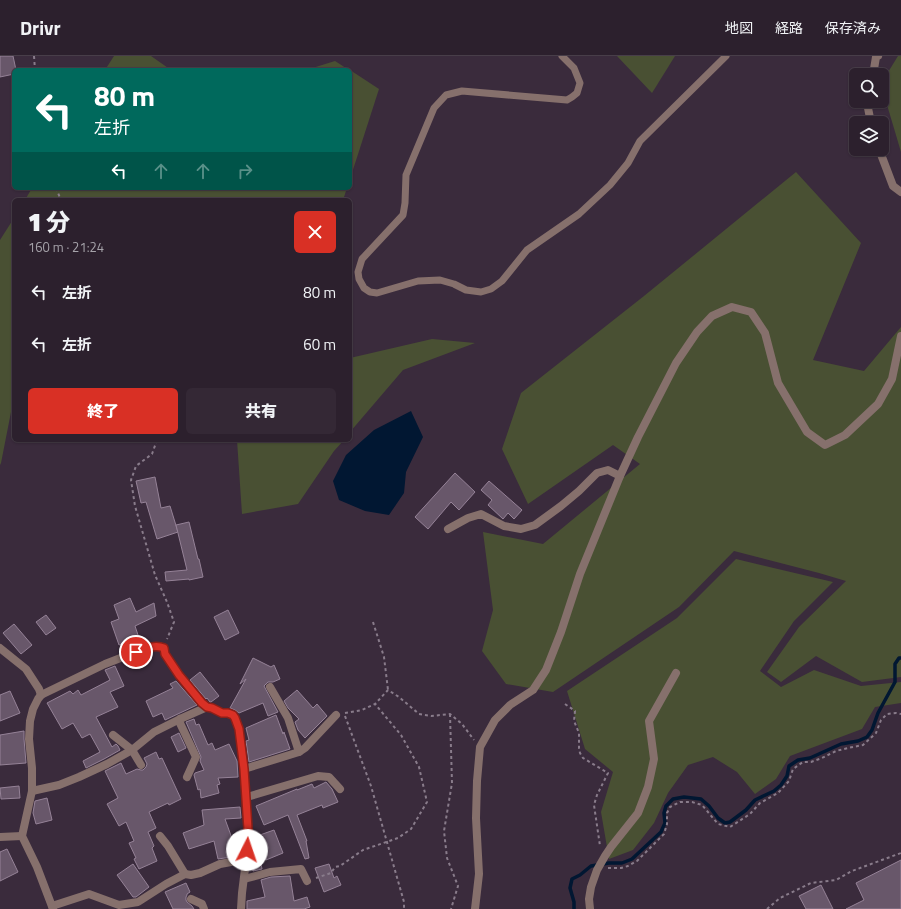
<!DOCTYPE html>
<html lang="ja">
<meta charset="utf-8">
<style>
body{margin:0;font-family:"Titillium Web","Noto Sans JP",sans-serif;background:#342835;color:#f1f3f6;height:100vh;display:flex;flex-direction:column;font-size:15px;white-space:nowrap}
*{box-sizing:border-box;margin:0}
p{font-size:13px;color:#a6a3aa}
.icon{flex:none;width:22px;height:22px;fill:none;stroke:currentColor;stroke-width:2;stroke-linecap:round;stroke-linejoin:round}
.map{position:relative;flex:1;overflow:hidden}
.side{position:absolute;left:12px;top:142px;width:340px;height:244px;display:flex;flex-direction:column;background:#2c202d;border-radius:6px;box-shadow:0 1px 3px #0004,0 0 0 1px #483e49}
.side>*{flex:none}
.hud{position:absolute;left:12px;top:12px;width:340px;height:122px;border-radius:6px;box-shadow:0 1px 3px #0004,0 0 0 1px #483e49;background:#00695c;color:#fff;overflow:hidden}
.controls{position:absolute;left:849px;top:12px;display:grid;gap:8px}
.controls a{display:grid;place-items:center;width:40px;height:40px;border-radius:6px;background:#2c202d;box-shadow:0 1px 3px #0004,0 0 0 1px #483e49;font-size:20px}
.pin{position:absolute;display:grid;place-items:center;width:34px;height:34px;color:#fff;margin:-17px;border:2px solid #fff;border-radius:50%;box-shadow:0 1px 4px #0007}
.me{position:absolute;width:44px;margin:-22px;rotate:4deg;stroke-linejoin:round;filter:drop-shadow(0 0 3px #0008)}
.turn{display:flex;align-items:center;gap:14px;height:84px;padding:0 16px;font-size:18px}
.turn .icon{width:52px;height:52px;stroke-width:2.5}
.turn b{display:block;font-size:28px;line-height:34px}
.lanes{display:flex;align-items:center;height:38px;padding:0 16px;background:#0003;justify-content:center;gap:20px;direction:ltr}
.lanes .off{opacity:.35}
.round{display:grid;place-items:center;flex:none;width:42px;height:42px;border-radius:6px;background:#342835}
.summary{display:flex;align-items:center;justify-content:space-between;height:68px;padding:0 16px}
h1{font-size:24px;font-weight:800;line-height:30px}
.primary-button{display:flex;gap:8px;margin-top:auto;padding:8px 16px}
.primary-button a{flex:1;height:46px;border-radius:6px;background:#d93025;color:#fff;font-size:16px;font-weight:800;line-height:46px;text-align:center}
.primary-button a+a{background:#342835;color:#f1f3f6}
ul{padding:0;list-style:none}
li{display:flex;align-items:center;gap:12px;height:52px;padding:0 16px}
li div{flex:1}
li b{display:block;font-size:15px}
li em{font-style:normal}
header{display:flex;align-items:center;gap:24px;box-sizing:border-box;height:56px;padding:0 20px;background:#2c202d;border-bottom:1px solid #483e49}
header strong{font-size:19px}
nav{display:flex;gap:22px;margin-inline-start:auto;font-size:14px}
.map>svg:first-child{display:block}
</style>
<header>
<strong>Drivr</strong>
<nav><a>地図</a><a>経路</a><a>保存済み</a></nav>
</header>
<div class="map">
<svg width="901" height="853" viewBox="0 0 901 853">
<rect width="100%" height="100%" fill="#3a2b3c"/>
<g fill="#495033">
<path d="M 114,0 L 151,0 L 171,14 L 105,14 Z"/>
<path d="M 617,0 L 675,0 L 652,37 Z"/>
<path d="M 898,0 L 901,0 L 901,96 L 882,32 L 882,26 Z"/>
<path d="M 335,5 L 349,14 L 306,14 Z"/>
<path d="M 350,14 L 379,33 L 350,123 Z"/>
<path d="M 796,116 L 861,187 L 813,304 L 864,315 L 901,271 L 901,621 L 862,626 L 816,600 L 781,626 L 767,616 L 799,571 L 846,525 L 819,517 L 734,495 L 679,551 L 553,636 L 506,628 L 482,595 L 493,554 L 483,476 L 543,488 L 640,408 L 613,389 L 528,448 L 502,393 L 521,337 L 644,240 Z"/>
<path d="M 32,132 L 347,132 L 343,144 L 25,144 Z"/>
<path d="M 14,162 L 14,355 L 11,356 L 1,407 L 0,409 L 0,184 Z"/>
<path d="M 432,283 L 475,287 L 403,314 L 350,376 L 350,302 Z"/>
<path d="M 237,384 L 344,384 L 334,395 L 298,448 L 242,458 Z"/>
<path d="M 736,503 L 833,526 L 794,565 L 760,615 L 781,631 L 814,614 L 861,630 L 901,626 L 901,647 L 875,651 L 862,673 L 790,700 L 776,723 L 755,738 L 737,716 L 713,701 L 688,709 L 668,737 L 654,767 L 633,794 L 609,803 L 601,756 L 613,716 L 585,693 L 567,635 L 677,562 Z"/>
</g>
<path fill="#011732" d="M 411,355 L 423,381 L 406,416 L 404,437 L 389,459 L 365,455 L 339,444 L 333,425 L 346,399 L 374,374 Z"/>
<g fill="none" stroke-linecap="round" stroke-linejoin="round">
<path stroke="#011732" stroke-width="3.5" d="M 574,853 L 574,846 L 570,832 L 572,823 L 580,819 L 591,810 L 609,807 L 622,807 L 632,803 L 661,776 L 665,767 L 664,757 L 666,750 L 673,743 L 684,741 L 701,743 L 709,750 L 718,762 L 725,767 L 730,766 L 746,754 L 755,744 L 774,735 L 781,729 L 787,720 L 789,710 L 798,704 L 810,702 L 841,688 L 858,685 L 867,681 L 872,674 L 878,657 L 895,626 L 895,608 L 899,602 L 901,602"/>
</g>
<g fill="#68576a" stroke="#958297">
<path d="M 0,0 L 13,0 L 16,14 L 14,14 L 14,18 L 0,21 Z"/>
<path d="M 455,417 L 475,436 L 459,454 L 451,446 L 428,473 L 415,461 Z"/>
<path d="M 155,421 L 161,452 L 170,450 L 178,476 L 157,483 L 146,446 L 141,447 L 136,425 Z"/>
<path d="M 489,425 L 522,454 L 514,463 L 508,457 L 503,463 L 488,449 L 492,444 L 481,434 Z"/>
<path d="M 189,466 L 198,503 L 199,503 L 203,521 L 189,524 L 189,523 L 166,525 L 165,516 L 187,514 L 176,469 Z"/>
<path d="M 130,542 L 136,556 L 154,547 L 156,560 L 135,570 L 139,582 L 119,589 L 111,566 L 119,563 L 114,549 Z"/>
<path d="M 228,554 L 239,577 L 225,584 L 214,561 Z"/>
<path d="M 46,559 L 56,572 L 46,579 L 36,566 Z"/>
<path d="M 14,568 L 32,589 L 21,598 L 3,577 Z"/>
<path d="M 253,602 L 271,611 L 274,609 L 280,623 L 273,626 L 268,626 L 264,630 L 278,656 L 268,660 L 263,647 L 239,657 L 235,654 L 230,652 L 246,623 L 240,628 Z"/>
<path d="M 115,610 L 124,630 L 110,636 L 118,651 L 96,661 L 112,691 L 116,688 L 118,690 L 120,694 L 104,703 L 86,712 L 83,705 L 100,696 L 90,678 L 82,682 L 73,667 L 62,673 L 47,647 L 70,635 L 73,638 L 78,634 L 81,639 L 110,624 L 105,614 Z"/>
<path d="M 200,616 L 219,640 L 211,646 L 210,646 L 207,642 L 206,643 L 190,624 Z"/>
<path d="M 176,625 L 197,649 L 165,664 L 162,657 L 153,661 L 146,645 L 173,632 L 170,628 Z"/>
<path d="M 297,634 L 313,652 L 317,648 L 327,660 L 305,682 L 298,674 L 295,666 L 299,663 L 288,652 L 284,645 Z"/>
<path d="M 10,635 L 20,657 L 0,665 L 0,639 Z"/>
<path d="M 276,659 L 283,678 L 284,676 L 290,693 L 249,706 L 246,685 L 249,684 L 246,672 Z"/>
<path d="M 194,663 L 196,669 L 199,668 L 208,689 L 212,687 L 215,694 L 229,688 L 237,705 L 238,721 L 218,722 L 220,728 L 217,729 L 219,737 L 201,742 L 200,733 L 198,734 L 194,719 L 195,717 L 204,714 L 200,705 L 201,701 L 186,666 Z"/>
<path d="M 24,675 L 24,683 L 26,707 L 0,709 L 0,679 Z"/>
<path d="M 179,677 L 186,692 L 178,696 L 171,681 Z"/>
<path d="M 156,696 L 159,703 L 162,702 L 181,743 L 169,749 L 168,747 L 149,756 L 156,772 L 148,776 L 154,790 L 152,792 L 157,805 L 139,813 L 134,803 L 136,802 L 129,787 L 134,785 L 126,766 L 119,770 L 107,748 L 118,742 L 105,715 L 121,707 L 126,718 L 137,713 L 141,714 L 143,714 L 146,711 L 147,708 L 144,702 Z"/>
<path d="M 326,726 L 332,733 L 338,746 L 323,752 L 322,749 L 297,759 L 307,785 L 306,785 L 309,802 L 305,803 L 288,759 L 264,769 L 256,750 L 297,733 L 297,734 L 312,728 L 314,732 Z"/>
<path d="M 19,730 L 20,742 L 1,743 L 0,732 Z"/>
<path d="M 47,742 L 52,764 L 36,768 L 33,757 L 35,745 Z"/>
<path d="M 240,751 L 241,762 L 225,763 L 234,788 L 235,788 L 238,800 L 218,803 L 214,785 L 189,793 L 183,777 L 204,769 L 202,754 Z"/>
<path d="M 274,774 L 283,797 L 266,804 L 257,780 Z"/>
<path d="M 7,793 L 18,816 L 0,825 L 0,796 Z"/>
<path d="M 260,803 L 262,813 L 253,815 L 252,804 Z"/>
<path d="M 901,804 L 901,853 L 846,853 L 864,844 L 856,827 Z"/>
<path d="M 133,808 L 149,831 L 136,841 L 133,841 L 117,819 Z"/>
<path d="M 329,808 L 334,822 L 337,820 L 341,829 L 324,836 L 315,812 Z"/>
<path d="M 290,820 L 294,845 L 307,841 L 310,851 L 304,853 L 247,853 L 247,845 L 265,841 L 261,824 L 271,821 Z"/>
<path d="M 186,827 L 190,836 L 187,838 L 187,839 L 186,841 L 186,844 L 187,846 L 192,850 L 194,853 L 173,853 L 165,836 Z"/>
<path d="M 821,829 L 833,853 L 806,853 L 799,840 Z"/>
</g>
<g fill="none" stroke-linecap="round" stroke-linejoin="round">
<g stroke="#897c8b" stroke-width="2" stroke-dasharray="3 3" stroke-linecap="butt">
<path d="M 34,0 L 35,14"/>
<path d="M 56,132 L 61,144"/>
<path d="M 157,384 L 152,398 L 136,410 L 131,424 L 135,450 L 155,519 L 167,546 L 174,566 L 167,583"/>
<path d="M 373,566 L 384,601 L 388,634"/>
<path d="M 565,648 L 575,655 L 574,665 L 579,677 L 579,692 L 580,697 L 583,702 L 608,717 L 597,739 L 594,749 L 600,790"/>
<path d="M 345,657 L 362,654 L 375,648 L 388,634 L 399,641 L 419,658 L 431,660 L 450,658 L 462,668 L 474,684"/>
<path d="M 450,658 L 452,727 L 444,775 L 447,802 L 458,830 L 451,853"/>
<path d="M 345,660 L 371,730 L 404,846 L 404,853"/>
<path d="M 608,812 L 621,812 L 628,810 L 637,805 L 664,778 L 667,768 L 667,757 L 670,751 L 680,746 L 692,746 L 702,749 L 718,768 L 730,771 L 750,758 L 760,747 L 778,737 L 789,725 L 793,713 L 803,706 L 811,706 L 822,702 L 836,695 L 848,692 L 863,689 L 876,677 L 881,664 L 887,658 L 896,657 L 901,658"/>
<path d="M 316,822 L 331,817 L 335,811 L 340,810 L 363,794 L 398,782 L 411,773 L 427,746 L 419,711 L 401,679 L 375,648"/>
<path d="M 767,853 L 780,842 L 811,827 L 836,824 L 852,815 L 901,797"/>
</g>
<path stroke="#86706c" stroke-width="7" d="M 562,0 L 574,12 L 580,27 L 577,37 L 572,41 L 567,44 L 462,35 L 446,39 L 434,52 L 406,119 L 405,147 L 403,159 L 362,203 L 358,216 L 359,223 L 364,232 L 370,236 L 377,237 L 418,225 L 440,224 L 454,228 L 466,234 L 481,236 L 491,233 L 502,225 L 527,194 L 579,158 L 610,129 L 628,107 L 640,85 L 726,0"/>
<g stroke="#86706c" stroke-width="8">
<path d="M 873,19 L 876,1 L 878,0"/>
<path d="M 868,45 L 867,47 L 871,67"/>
<path d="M 879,93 L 893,130 L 901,136"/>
<path d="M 448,473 L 468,462 L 481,458 L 504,470 L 521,473 L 535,469 L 561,450 L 579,435 L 597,417 L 608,414 L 620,420"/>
<path d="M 0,592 L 26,613 L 39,633 L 41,639"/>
<path d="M 270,631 L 288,662 L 299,696"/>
<path d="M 180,663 L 179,665 L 196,701 L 187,721"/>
<path d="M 113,679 L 132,694 L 141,709"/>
<path d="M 244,713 L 299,696 L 305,692 L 336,659"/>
<path d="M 32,735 L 59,729 L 79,721 L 107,708 L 132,694 L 154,676 L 180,663 L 207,651"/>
<path d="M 247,741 L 318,720 L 329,721 L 340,733"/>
<path d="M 160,780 L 168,790 L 185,818"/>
<path d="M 0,781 L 22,780"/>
<path d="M 244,823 L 270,816 L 301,813 L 307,825"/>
<path d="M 191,843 L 202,848 L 204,853"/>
<path d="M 52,850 L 89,838 L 119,849 L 138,846 L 166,828 L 185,818 L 191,819 L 200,817 L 220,808 L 231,806 L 246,805"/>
<path d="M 53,853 L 37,811 L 22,780 L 32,735 L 32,712 L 29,683 L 30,665 L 33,653 L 38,643 L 41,639 L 105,608 L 136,596 L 151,591 L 159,590 L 164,592 L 165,598 L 179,619 L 202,647 L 207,651 L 212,652 L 222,657 L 228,657 L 233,659 L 235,661 L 239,673 L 244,713 L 248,773 L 246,805 L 242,837 L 241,853"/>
<path d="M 475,853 L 479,818 L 476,762 L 477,725 L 480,691 L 495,664 L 510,649 L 533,634 L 546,614 L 561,576 L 580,518 L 620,420 L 638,381 L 676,307 L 697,276 L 712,260 L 732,251 L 751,256 L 765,277 L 778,327 L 807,376 L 825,389 L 845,379 L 878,348 L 892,323 L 901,280"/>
<path d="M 590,853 L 589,843 L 591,831 L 597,814 L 605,800 L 611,791 L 638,757 L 648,731 L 654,703 L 649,665 L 676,617"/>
</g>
</g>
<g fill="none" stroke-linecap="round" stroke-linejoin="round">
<g stroke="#8d1f18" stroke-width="10">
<path id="route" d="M 136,596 C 145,593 154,588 164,592 L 165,598 L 179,619 L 202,647 L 207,651 L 212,652 L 222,657 L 228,657 L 233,659 L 235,662 L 239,673 L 244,713 L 248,773 L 247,794"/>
</g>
<use href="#route" stroke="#d93025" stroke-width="7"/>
</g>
</svg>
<div class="controls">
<a><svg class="icon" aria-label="search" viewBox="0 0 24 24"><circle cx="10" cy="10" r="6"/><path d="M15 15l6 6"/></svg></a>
<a><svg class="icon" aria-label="layers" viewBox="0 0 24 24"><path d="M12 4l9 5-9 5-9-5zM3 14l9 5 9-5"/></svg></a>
</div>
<div class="pin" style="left:136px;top:596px;background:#d93025"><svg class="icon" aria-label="arrive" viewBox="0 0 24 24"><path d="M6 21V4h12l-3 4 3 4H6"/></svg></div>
<svg class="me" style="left:247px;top:794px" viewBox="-20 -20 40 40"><circle r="19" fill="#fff"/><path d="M0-13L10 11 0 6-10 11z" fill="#d93025"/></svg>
<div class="hud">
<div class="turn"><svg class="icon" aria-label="left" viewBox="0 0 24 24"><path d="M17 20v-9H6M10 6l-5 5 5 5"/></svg><div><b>80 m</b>左折</div></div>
<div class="lanes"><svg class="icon" aria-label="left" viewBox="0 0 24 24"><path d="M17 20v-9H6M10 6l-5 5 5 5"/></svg><svg class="icon off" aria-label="ahead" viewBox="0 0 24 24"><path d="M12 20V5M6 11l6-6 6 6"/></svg><svg class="icon off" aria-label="ahead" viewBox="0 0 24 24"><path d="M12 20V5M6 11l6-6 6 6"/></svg><svg class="icon off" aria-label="right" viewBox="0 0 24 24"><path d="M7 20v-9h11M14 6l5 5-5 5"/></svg></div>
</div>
<section class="side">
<div class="summary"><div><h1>1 分</h1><p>160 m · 21:24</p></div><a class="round" style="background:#d93025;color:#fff"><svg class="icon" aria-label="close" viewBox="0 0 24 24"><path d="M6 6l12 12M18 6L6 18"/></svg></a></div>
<ul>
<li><svg class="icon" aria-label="left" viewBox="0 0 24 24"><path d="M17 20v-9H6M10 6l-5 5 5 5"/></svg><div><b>左折</b></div><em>80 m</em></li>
<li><svg class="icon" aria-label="left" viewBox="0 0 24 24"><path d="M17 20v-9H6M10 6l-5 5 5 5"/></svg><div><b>左折</b></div><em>60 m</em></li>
</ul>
<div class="primary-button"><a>終了</a><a>共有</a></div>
</section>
</div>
